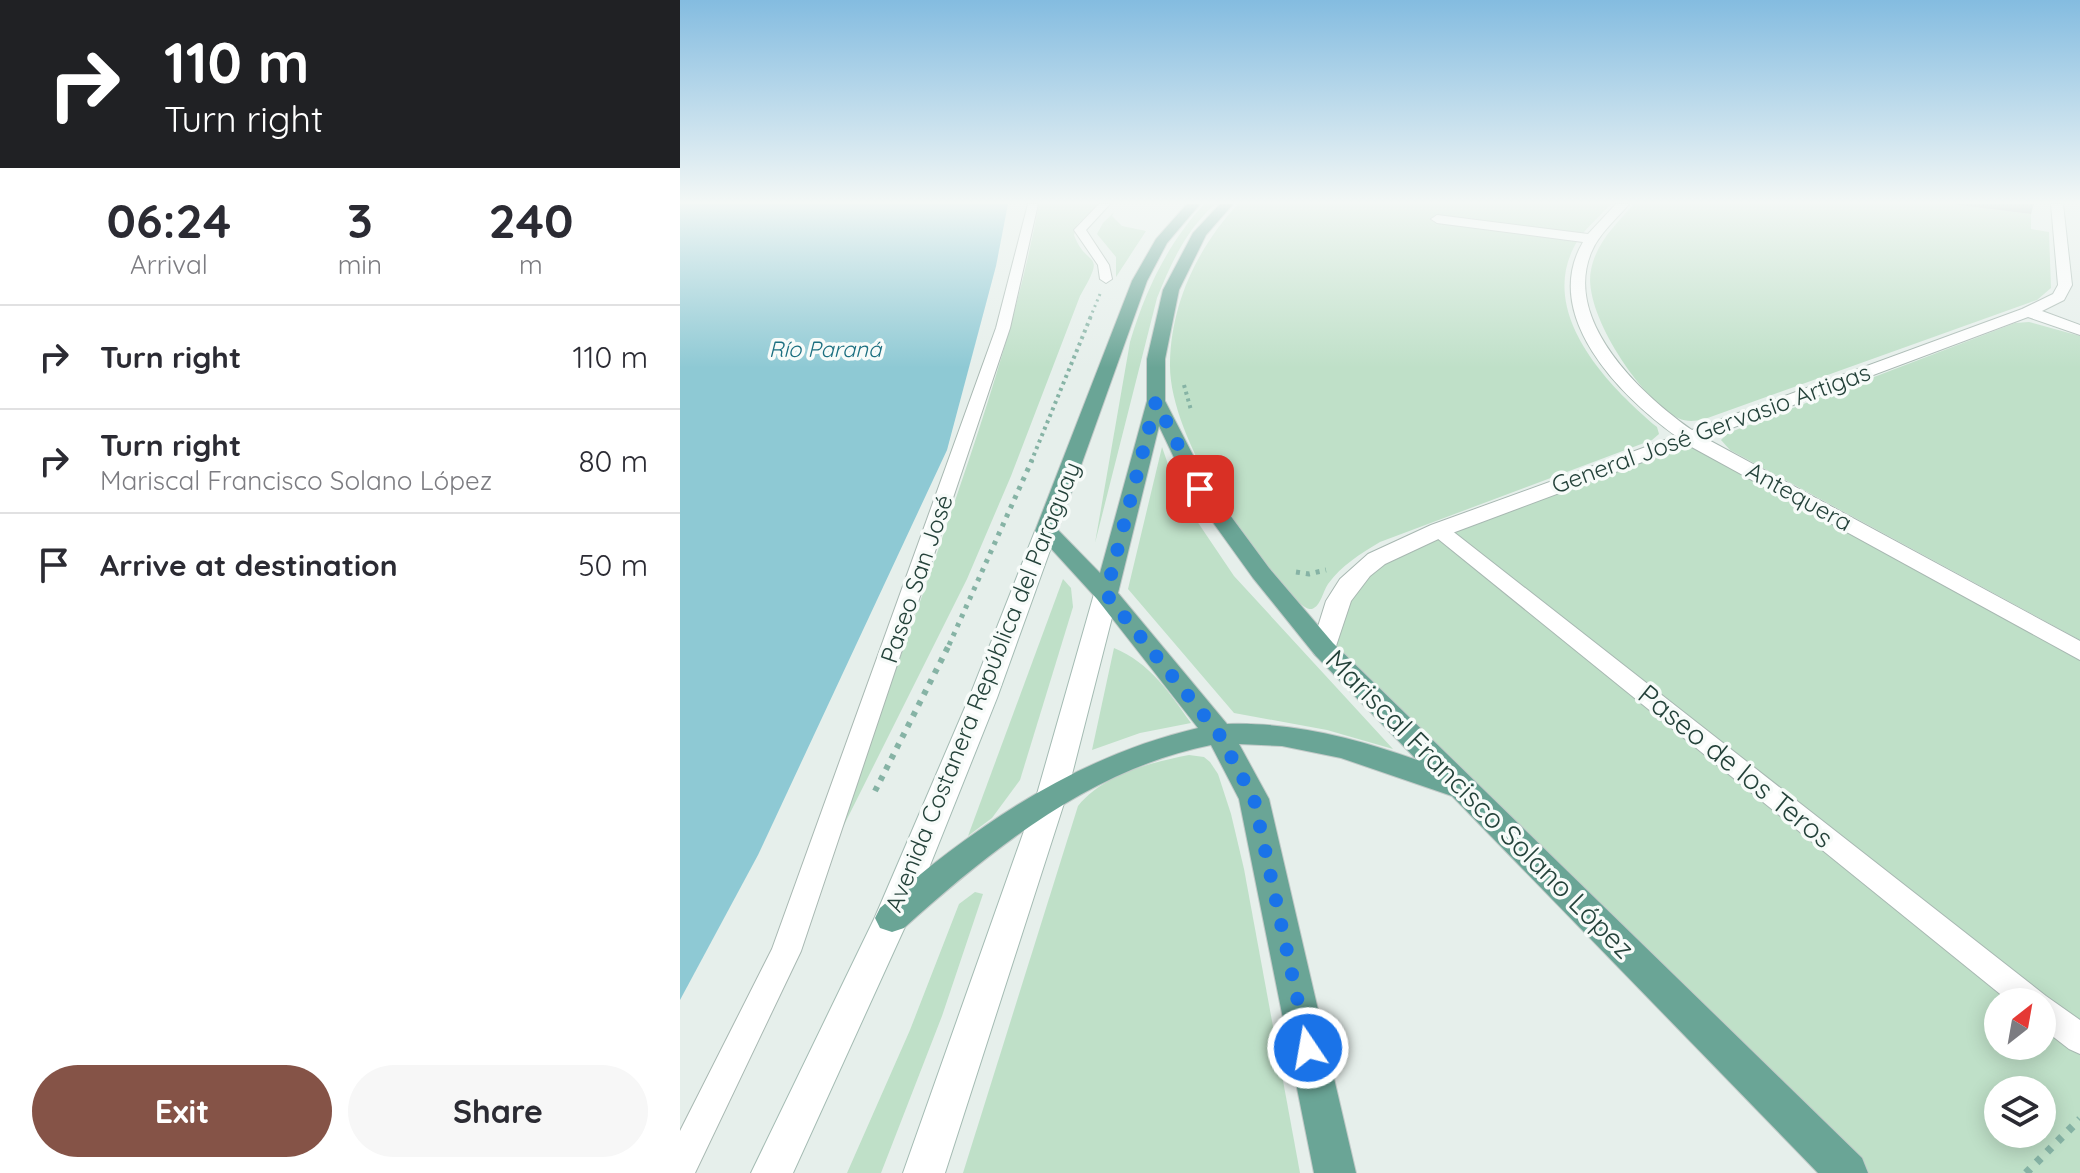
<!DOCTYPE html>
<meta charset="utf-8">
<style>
body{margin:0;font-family:Quicksand,sans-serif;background:#f7f7f7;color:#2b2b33;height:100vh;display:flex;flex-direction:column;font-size:30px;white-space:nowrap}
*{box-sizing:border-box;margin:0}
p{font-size:26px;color:#7c7c81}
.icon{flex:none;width:44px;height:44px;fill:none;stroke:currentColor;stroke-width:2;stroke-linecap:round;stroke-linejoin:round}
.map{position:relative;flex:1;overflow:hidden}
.sheet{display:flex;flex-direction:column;background:#fff;width:680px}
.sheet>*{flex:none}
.hud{background:#202124;color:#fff;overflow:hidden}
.needle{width:52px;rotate:31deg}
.controls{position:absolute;left:1304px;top:988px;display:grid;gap:16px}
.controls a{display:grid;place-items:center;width:72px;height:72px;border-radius:50%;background:#fff;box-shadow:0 4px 20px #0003;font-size:40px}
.pin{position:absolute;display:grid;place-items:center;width:68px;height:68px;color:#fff;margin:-34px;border-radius:16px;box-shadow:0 4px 12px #0006}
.me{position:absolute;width:88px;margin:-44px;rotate:348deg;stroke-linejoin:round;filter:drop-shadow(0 0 6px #0008)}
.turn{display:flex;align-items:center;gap:28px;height:168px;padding:0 32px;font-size:36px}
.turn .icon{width:104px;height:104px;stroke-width:2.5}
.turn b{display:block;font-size:56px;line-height:68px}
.eta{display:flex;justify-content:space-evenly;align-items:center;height:136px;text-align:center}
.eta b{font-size:48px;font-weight:800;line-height:56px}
.primary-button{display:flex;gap:16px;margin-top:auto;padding:16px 32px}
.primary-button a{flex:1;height:92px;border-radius:48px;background:#855347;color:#fff;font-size:32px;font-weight:800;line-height:92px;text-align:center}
.primary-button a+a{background:#f7f7f7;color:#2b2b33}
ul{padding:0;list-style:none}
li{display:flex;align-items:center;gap:24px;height:104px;padding:0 32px;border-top:2px solid #e1e1e2}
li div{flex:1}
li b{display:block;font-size:30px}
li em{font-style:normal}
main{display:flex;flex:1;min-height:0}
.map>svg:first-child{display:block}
</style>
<main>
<section class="sheet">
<div class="hud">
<div class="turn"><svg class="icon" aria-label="right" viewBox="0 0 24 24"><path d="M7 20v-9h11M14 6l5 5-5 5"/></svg><div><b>110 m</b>Turn right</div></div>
</div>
<div class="eta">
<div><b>06:24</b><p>Arrival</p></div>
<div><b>3</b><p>min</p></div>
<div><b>240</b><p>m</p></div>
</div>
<ul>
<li><svg class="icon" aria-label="right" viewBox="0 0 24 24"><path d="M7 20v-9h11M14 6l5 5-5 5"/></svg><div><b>Turn right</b></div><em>110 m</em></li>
<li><svg class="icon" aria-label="right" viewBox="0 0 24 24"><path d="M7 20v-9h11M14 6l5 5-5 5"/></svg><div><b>Turn right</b><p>Mariscal Francisco Solano López</p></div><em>80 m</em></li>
<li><svg class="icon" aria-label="arrive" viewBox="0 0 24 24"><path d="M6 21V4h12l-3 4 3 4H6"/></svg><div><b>Arrive at destination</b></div><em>50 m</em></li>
</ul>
<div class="primary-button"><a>Exit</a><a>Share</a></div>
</section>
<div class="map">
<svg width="1400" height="1173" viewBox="0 0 1400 1173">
<rect width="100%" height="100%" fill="#e6efeb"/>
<g fill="#bfe0c8" fill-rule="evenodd">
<path d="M 359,204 L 419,204 L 397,225 L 394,235 C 407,270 428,248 400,296 L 331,476 L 287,579 L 141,871 C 184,758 226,644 265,530 C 302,423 338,316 359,204 Z"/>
<path d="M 524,204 L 535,204 C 506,230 491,263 477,298 L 415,543 L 450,342 C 466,289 487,245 524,204 Z"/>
<path d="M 558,204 L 931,204 C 920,216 907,227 898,240 C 854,310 927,385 977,427 L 979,434 L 972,440 L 700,542 C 680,554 662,565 648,584 C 643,591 641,606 632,609 C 614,613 540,503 530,484 C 512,450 489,402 490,363 C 491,303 518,247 558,204 Z"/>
<path d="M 954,204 L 1270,204 L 1351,214 L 1351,229 L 1369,232 L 1371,288 L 1357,300 L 1022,420 C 1014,421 1006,422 998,418 C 961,400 902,312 911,270 C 916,243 936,224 954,204 Z"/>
<path d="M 434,212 L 432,216 L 442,226 L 466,231 L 436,277 L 436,257 L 417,234 L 423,223 Z"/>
<path d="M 1349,322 L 1400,336 L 1400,640 L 1050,450 L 1041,440 L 1048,433 L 1335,323 Z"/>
<path d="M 1009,437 L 1400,652 L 1400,1173 L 1167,1173 L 644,649 L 682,568 ZM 1318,1002 L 1362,1002 L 1362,1046 L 1318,1046 ZM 1318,1090 L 1362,1090 L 1362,1134 L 1318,1134 Z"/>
<path d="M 482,447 L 498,493 L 554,576 L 713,749 L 647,730 L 554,713 L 448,589 Z"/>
<path d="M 383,579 L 391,588 L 393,607 L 340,780 L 312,818 L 288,836 Z"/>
<path d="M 434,648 C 470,663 489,692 511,723 L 460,733 L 412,750 Z"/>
<path d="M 509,755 L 524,757 L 530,762 L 538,774 L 551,814 L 564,869 L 620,1173 L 283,1173 L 398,806 C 422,775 472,762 509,755 Z"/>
<path d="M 295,892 L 303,894 L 262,1016 L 201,1173 L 167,1173 L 230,1030 L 279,904 Z"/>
</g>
<path fill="#8ec9d4" d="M 0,204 L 328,204 L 316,266 L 267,450 L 78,855 L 0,1000 Z"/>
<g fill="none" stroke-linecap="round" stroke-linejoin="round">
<g stroke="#a8b8b2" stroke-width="2">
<g id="pedestrian">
<path d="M 348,204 L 358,204 L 330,328 L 121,951 L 15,1173 L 0,1173 L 0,1131 L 92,949 L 316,328 Z"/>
<path d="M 419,204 L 430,204 L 406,230 L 429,265 L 432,279 L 426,283 L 420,279 L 418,265 L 394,230 Z"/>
<path d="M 759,524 L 766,526 L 1366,996 L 1400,1020 L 1400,1054 L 1389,1049 L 1362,1028 L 1362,1002 L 1330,1002 L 752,534 L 750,530 L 752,526 Z"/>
</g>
</g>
<g stroke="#a8b8b2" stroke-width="2">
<path id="minor" d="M 936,204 L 949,204 C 936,220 919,233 911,253 C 883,322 962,395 1012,430 L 1342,309 L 1373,294 L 1378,285 L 1371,204 L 1383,204 L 1392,285 L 1384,300 L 1362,311 L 1400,325 L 1400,335 L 1348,317 L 1025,438 L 1400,641 L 1400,660 L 1008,445 L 767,535 L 705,564 L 690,576 L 671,601 L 653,655 L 644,657 L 635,655 L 631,649 L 646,601 L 660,579 L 688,554 L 751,525 L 996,436 C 940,396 860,315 903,242 L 757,223 L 751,219 L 757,215 L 908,234 Z"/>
</g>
<g stroke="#a4bbb3" stroke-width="2">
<g id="secondary">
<path d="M 366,524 L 377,531 L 317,698 L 229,918 L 113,1173 L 71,1173 L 195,917 L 289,698 L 355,531 Z"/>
<path d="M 426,587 L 435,589 L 438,594 L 387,794 L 265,1173 L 223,1173 L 357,794 L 414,594 L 417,589 Z"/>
</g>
</g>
<g stroke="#c2cac8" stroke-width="2">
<path id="primary" d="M 507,204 L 520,204 L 487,243 L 467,281 L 378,530 L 420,573 L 467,401 L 467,359 L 483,290 L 513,233 L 540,204 L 553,204 L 526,235 L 499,290 L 485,359 L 485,401 L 530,488 L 589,568 L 653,643 L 1182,1158 L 1188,1173 L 1138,1173 L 772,796 L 661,758 L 602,746 L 559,744 L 589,799 L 676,1173 L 634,1173 L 559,799 L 531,745 C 411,769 312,849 224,928 L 212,932 L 200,928 L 195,918 L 200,908 C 295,826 395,757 518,728 L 417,599 L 355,531 L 452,281 L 476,239 ZM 479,426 L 509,489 L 573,578 L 635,655 L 737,760 C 675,738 613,722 547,724 L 438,593 Z"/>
</g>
<path stroke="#86b3a5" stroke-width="3" stroke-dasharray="2 4" stroke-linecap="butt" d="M 410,318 L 420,294"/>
<g stroke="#86b3a5" stroke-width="4" stroke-dasharray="3 4" stroke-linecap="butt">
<path d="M 504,385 L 511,410"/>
<path d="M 351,462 L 411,316"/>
</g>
<g stroke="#86b3a5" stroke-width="5" stroke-dasharray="4 6" stroke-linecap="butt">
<path d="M 616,572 L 629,574 L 646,570"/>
<path d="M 269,645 L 352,460"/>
</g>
<path stroke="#86b3a5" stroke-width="6" stroke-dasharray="5 7" stroke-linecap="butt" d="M 195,791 L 270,643"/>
<path stroke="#86b3a5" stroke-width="8" stroke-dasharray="6 9" stroke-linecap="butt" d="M 1346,1173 L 1400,1119"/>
<use href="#pedestrian" fill="#fff" fill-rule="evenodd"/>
<use href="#minor" fill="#fff" fill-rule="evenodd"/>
<use href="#secondary" fill="#fff" fill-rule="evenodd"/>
<use href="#primary" fill="#6aa596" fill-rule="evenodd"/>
</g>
<path fill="#a1aea9" d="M 1270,204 L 1354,204 L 1351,214 Z"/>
<linearGradient id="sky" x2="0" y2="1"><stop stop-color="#84bce0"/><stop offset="0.55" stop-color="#f4f8f6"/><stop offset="1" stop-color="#f4f8f6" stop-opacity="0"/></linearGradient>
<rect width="1400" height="368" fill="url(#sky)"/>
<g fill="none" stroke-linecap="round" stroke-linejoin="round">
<path stroke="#1a73e8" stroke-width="14" stroke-dasharray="0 25.2" d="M 520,489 L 476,401 L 426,594 L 539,734 L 574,799 L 628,1048"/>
</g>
<g text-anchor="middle" stroke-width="7" stroke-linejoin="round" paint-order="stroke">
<g font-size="22" font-style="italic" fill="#1c6f80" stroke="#f7fbf9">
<text x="145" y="357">Río Paraná</text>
</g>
<g font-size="24" fill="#24423a" stroke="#f7fbf9">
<text transform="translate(1031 429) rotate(-20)" y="8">General José Gervasio Artigas</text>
<text transform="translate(1119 497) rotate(29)" y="8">Antequera</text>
<text transform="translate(237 579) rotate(-71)" y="8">Paseo San José</text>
<text transform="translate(303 687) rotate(-68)" y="8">Avenida Costanera República del Paraguay</text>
</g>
<g font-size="28" fill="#24423a" stroke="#f7fbf9">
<text transform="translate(1056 766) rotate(39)" y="10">Paseo de los Teros</text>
<text transform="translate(800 804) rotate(45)" y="10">Mariscal Francisco Solano López</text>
</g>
</g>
</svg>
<div class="controls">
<a><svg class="needle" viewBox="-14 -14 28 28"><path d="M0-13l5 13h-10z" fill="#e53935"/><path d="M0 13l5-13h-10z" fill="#7c7c81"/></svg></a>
<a><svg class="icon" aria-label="layers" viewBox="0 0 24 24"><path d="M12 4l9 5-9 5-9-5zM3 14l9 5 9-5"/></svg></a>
</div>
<div class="pin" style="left:520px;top:489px;background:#d93025"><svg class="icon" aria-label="arrive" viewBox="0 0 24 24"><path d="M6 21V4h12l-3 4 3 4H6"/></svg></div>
<svg class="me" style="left:628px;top:1048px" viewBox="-20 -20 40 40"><circle r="17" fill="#1a73e8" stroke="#fff" stroke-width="3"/><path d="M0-11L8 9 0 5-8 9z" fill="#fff"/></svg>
</div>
</main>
